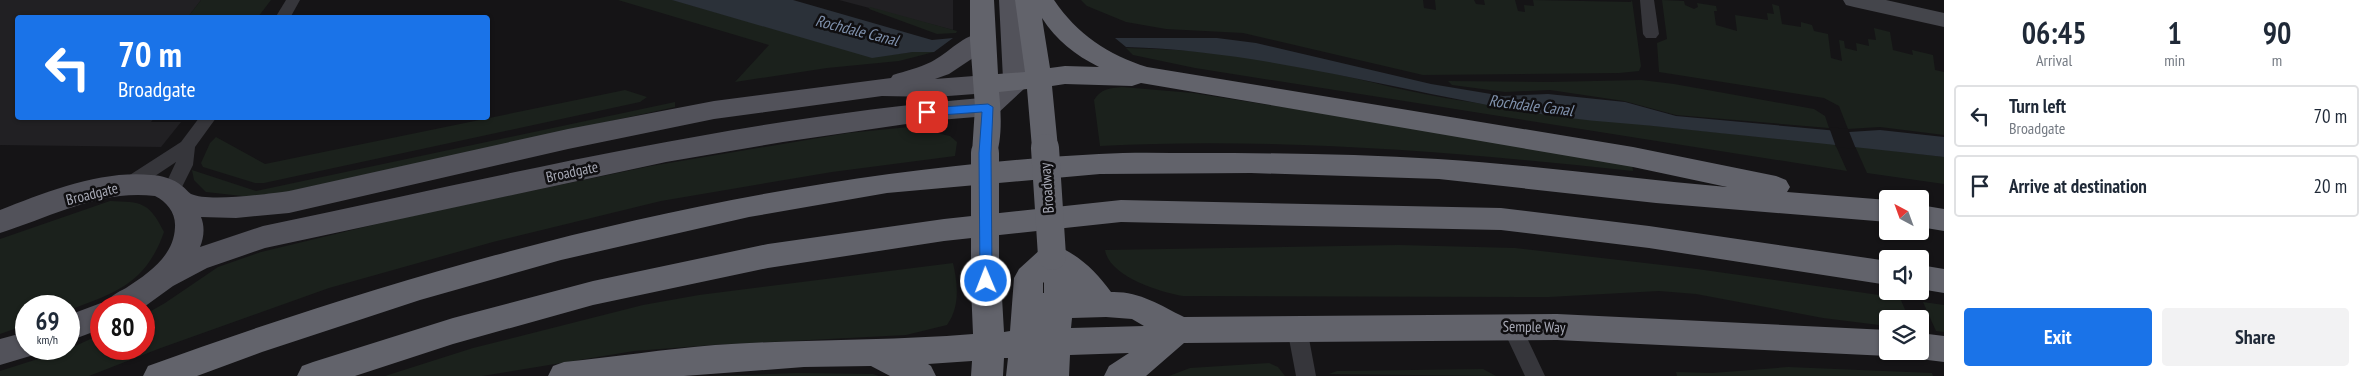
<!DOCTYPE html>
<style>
body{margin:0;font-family:"PT Sans Narrow",sans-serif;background:#f2f2f3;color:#1f2937;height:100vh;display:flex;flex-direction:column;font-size:19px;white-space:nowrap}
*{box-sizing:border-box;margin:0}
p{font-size:16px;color:#747a83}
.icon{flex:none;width:28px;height:28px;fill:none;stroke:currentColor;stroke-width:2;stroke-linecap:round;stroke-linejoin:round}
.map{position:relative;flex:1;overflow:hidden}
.sheet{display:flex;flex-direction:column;background:#fff;width:425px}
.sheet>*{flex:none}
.guide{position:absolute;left:15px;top:15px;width:475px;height:105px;border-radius:5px;box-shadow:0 1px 4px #0004;background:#1a73e8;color:#fff;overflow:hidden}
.needle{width:32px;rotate:319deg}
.fabs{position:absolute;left:1879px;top:190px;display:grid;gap:10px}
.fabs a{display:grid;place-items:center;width:50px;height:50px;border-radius:5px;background:#fff;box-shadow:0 1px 4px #0004;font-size:25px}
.speed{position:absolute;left:15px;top:295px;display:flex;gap:10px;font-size:25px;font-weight:700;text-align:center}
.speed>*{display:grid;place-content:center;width:65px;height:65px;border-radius:50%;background:#fff;box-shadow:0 1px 4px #0004;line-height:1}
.speed small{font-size:12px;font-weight:400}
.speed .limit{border:8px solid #d22;background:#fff;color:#111}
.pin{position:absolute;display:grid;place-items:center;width:42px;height:42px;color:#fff;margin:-21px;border-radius:10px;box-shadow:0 2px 8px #0006}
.me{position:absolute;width:55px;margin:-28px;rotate:359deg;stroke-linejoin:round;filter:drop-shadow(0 0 4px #0008)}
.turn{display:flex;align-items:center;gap:18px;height:105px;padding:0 20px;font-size:22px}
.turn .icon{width:65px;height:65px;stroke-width:2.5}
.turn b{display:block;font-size:35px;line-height:42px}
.eta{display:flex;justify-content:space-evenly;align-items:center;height:85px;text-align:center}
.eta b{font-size:30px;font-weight:700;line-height:35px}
.primary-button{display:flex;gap:10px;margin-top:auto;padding:10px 20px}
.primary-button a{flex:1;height:58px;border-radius:5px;background:#1a73e8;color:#fff;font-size:20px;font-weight:700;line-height:58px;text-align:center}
.primary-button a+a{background:#f2f2f3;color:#1f2937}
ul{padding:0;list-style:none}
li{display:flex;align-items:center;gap:15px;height:62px;margin:0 10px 8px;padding:0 10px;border:2px solid #e0e1e3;border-radius:5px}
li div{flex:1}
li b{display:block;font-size:19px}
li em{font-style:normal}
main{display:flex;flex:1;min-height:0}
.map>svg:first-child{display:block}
</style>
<main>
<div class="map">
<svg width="1944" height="376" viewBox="0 0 1944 376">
<rect width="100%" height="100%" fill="#151416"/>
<g fill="#212023">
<path d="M 0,0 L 201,0 L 188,17 L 18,18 L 18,118 L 154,118 L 151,122 L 181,122 L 161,147 L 0,145 Z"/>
<path d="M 839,0 L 953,0 L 953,30 Z"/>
</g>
<g fill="#1b211c">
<path d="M 201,0 L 271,0 L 258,17 L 188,17 Z"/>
<path d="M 618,0 L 673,0 L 872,57 L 913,52 L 934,52 L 899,61 L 827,68 L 735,82 L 769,45 Z"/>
<path d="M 1081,0 L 1423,0 L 1424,8 L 1436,10 L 1435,0 L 1474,0 L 1476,4 L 1485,5 L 1484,0 L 1515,0 L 1518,11 L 1525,12 L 1524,5 L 1534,6 L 1533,0 L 1631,2 L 1632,0 L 1641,66 L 1639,71 L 1619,73 L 1423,75 L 1243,33 L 1166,29 L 1126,22 L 1087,6 Z"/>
<path d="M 1662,0 L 1684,1 L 1685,5 L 1694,9 L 1698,7 L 1697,3 L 1716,6 L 1717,11 L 1714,11 L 1716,25 L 1737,31 L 1735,15 L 1768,20 L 1767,13 L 1774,14 L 1772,4 L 1779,6 L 1782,24 L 1801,27 L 1801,22 L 1812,25 L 1814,31 L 1828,34 L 1831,58 L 1842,61 L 1839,40 L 1844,41 L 1845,48 L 1857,51 L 1856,43 L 1869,46 L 1868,39 L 1876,40 L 1874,28 L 1890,32 L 1893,50 L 1913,55 L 1912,50 L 1933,55 L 1935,70 L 1944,72 L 1944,135 L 1880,127 L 1848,129 L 1839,106 L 1824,98 L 1659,72 L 1657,43 L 1667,39 Z"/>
<path d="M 870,7 L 957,31 L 956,33 L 937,34 L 869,9 Z"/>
<path d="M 1126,48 C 1190,49 1254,56 1317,70 C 1366,80 1414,94 1464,101 C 1587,120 1711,132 1835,144 L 1847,171 L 1195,68 L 1133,55 Z"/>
<path d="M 1641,80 L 1674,84 L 1814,109 L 1825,116 L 1829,128 L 1676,115 L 1624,101 L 1550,90 L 1505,92 L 1452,85 L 1448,81 L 1549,82 Z"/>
<path d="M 1122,87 L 1193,93 L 1632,162 L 1633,171 C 1455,152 1278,137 1100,146 L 1094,100 C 1101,89 1109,88 1122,87 Z"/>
<path d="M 625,90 L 647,97 L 640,102 L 264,183 L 255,183 L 203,167 L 201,163 L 210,143 L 216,137 L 265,164 Z"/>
<path d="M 675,102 L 675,107 L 282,193 L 251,197 L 206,192 L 194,180 L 192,170 L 256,191 Z"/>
<path d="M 909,127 L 950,136 L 957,142 L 955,156 L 832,172 L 661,201 L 493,242 L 329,288 L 158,349 L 89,376 L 0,376 L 0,371 L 69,349 L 101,334 L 101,349 L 144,349 L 144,315 L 165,303 L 218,267 L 261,252 L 406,217 L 651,166 L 848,133 Z"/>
<path d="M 1855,146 L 1944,157 L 1944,184 L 1867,173 Z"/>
<path d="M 110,201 C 142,202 149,202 164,232 C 146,283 116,293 69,310 L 69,306 L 26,306 L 26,325 L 0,334 L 0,239 Z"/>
<path d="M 1399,245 L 1515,248 L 1697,269 L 1900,298 L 1909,319 L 1888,319 L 1887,326 L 1823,318 L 1696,294 L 1659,291 L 1549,297 L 1183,296 C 1159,292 1109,276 1105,250 Z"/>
<path d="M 953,263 C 958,285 960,307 947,325 L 906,335 L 713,345 L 634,351 L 482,376 L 385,376 L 473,348 L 643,305 L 699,295 Z"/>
<path d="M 1923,302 L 1944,305 L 1944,332 L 1936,331 Z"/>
<path d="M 1269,363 L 1278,367 L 1285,376 L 1169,376 L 1190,368 Z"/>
<path d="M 1788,367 L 1932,373 L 1933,376 L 1677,376 L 1676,372 L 1712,373 Z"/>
<path d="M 1483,369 L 1496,376 L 1329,374 L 1337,371 Z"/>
<path d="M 797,373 L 873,374 L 879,376 L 709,376 Z"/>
</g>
<g fill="#2b3139">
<path d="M 672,0 L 793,0 L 932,40 L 953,38 L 934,52 L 913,52 L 872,58 Z"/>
<path d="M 1115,38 L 1217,38 L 1256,43 L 1431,84 L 1503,96 L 1548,94 L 1625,102 L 1676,116 L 1849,132 L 1880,130 L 1944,137 L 1944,157 C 1850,146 1757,137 1663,127 C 1625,123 1586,121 1547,115 C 1406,94 1269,51 1126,47 Z"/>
</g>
<path fill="#151416" d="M 1829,127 L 1848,129 L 1856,149 L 1836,147 Z"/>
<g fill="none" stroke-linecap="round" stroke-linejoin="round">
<g fill="#36363b" fill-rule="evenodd">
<path d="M 286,0 L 300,0 L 290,18 L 275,18 Z"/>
<path d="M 1640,0 L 1654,0 L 1659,34 L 1656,38 L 1646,38 L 1643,34 Z"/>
<path d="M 199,118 L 216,118 L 195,147 L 193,165 L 177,197 L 171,199 L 165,197 L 162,192 L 176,162 L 134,190 L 128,192 L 122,190 L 119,185 L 122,180 L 181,142 Z"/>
<path d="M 1512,319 L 1519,321 L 1545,376 L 1525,376 L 1502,327 L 1505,321 Z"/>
<path d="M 1297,320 L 1304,322 L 1307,328 L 1316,376 L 1296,376 L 1287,328 L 1290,322 Z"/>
</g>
<path fill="#44454b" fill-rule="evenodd" d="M 1843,0 L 1886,0 L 1944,13 L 1944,27 L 1854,7 L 1846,5 Z"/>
<g fill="#52525a" fill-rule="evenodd">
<path d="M 999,0 L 1023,0 L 1029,82 L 1025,88 L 997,114 L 988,116 L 927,121 L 783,142 L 666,162 L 265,248 L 207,268 L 173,286 L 144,307 L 101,306 L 101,329 L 69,341 L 69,315 L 101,303 L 106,305 C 110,295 117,293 126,288 C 149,273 174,256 175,227 C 176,213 167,202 155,196 C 101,189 50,217 0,233 L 0,210 C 46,192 101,170 151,175 C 161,175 174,179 182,186 C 185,188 188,192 191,194 C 208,202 268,194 289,191 L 568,129 L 714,101 L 891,78 L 893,75 C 905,71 919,68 931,62 C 950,53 968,28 991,34 L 994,40 L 991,46 L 949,74 L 935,79 L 987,75 L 996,78 L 999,83 L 1003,79 ZM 988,93 L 981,98 C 739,118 501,176 263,226 L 200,247 C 204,237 205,227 201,217 L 236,218 L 289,213 L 568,149 L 714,119 L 882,96 L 935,97 Z"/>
<path d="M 26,332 L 26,349 L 40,349 L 37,354 L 0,365 L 0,339 Z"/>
</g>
<g fill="#62636b" fill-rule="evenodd">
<path d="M 970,0 L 994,0 L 998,74 L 1025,72 L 1015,0 L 1054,0 C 1077,34 1108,55 1147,67 L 1633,147 L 1776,176 L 1786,180 L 1790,187 L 1787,192 L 1888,200 L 1888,222 L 1656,203 L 1439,179 L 1251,173 L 1100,174 L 887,193 L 749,217 L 561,260 L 420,300 L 262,352 L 197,376 L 143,376 L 148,366 C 457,254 769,172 1099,154 C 1131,152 1163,153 1195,153 C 1276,153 1357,154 1438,159 C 1534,165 1631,179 1727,187 L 1633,167 L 1141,83 L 1132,86 L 1065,84 L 1052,86 L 1058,148 L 1054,155 L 1045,158 L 1036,155 L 1032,148 L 1027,89 L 999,92 C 1001,110 1003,144 994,160 L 985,163 L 976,160 L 972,153 L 975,107 L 970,40 ZM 1042,18 C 1056,40 1075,55 1099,67 L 1065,66 L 1050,68 Z"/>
<path d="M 1121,200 L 1501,208 L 1649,226 L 1888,261 L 1888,285 L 1649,248 L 1501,230 L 1121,222 L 944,241 L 768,268 L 593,305 L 453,344 L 355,376 L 297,376 L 302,366 L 313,362 L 453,318 L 593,281 L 768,244 L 944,219 Z"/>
<path d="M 1920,205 L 1944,209 L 1944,231 L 1920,227 Z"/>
<path d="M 1052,244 C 1077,253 1096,271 1111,292 C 1139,291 1160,305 1184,317 L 1557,314 L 1888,330 L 1888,351 L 1899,351 L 1888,356 L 1557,340 L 1184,343 L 1146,376 L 1104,376 L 1109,366 L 1129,353 L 1070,355 L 1069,376 L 1006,376 L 1008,358 L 1004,358 L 1003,376 L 971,376 L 972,361 L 928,364 L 931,366 L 936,376 L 890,376 L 871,366 L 804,367 L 684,376 L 548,376 L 553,366 L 564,362 C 614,357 665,349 715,345 C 801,339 887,341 973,334 L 970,263 L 975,255 L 985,251 L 995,255 L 1000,263 L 1004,332 L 1010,331 L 1014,278 L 1019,269 L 1042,248 ZM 1044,282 L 1044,293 L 1043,293 L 1043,283 ZM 1106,317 L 1132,319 L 1144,326 L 1071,328 L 1072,318 Z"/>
<path d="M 1920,265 L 1944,269 L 1944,293 L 1920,289 Z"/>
<path d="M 1920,333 L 1944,336 L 1944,362 L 1920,359 L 1909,355 L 1907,351 L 1920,351 Z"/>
</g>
<g stroke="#62636b" stroke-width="28">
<path d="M 1045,148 L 1052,256"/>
<path d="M 985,153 L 985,263"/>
</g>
</g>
<path fill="#1a73e8" stroke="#114b97" d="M 988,104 L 993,107 L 991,153 L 992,281 L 986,286 L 980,281 L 979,153 L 982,112 L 927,116 L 922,112 L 927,108 Z"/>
<g text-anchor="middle" stroke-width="5" stroke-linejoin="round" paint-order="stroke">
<g font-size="15" fill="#a7a9b5" stroke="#100f11">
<text transform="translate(572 172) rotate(-12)" y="5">Broadgate</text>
<text transform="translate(1047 188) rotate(-94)" y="5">Broadway</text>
<text transform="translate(92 194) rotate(-14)" y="5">Broadgate</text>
<text transform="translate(1534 327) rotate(1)" y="5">Semple Way</text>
</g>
<g font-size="16" font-style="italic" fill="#8092ae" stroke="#100f11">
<text transform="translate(857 30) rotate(14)" y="6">Rochdale Canal</text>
<text transform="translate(1531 105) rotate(7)" y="6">Rochdale Canal</text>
</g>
</g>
</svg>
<div class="fabs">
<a><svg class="needle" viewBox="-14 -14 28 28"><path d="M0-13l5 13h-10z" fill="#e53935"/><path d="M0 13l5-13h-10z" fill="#747a83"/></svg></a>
<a><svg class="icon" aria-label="sound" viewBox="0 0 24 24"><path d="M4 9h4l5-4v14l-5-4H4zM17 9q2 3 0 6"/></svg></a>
<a><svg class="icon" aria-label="layers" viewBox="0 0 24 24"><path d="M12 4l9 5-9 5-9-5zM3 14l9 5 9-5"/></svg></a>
</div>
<div class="speed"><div>69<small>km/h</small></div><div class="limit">80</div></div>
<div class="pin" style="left:927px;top:112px;background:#d93025"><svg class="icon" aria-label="arrive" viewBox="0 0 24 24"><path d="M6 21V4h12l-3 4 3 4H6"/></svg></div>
<svg class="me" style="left:986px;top:281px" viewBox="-20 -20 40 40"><circle r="17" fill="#1a73e8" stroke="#fff" stroke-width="3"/><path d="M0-11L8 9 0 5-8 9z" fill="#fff"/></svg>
<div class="guide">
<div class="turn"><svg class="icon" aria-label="left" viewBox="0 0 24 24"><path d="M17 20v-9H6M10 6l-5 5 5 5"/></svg><div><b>70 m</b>Broadgate</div></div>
</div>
</div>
<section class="sheet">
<div class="eta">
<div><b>06:45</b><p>Arrival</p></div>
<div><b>1</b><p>min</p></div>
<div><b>90</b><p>m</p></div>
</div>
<ul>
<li><svg class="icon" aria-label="left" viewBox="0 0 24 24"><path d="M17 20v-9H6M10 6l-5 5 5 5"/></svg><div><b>Turn left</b><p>Broadgate</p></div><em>70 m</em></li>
<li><svg class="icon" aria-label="arrive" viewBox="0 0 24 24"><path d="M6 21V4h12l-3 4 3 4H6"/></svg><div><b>Arrive at destination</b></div><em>20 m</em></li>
</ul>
<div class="primary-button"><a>Exit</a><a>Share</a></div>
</section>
</main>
